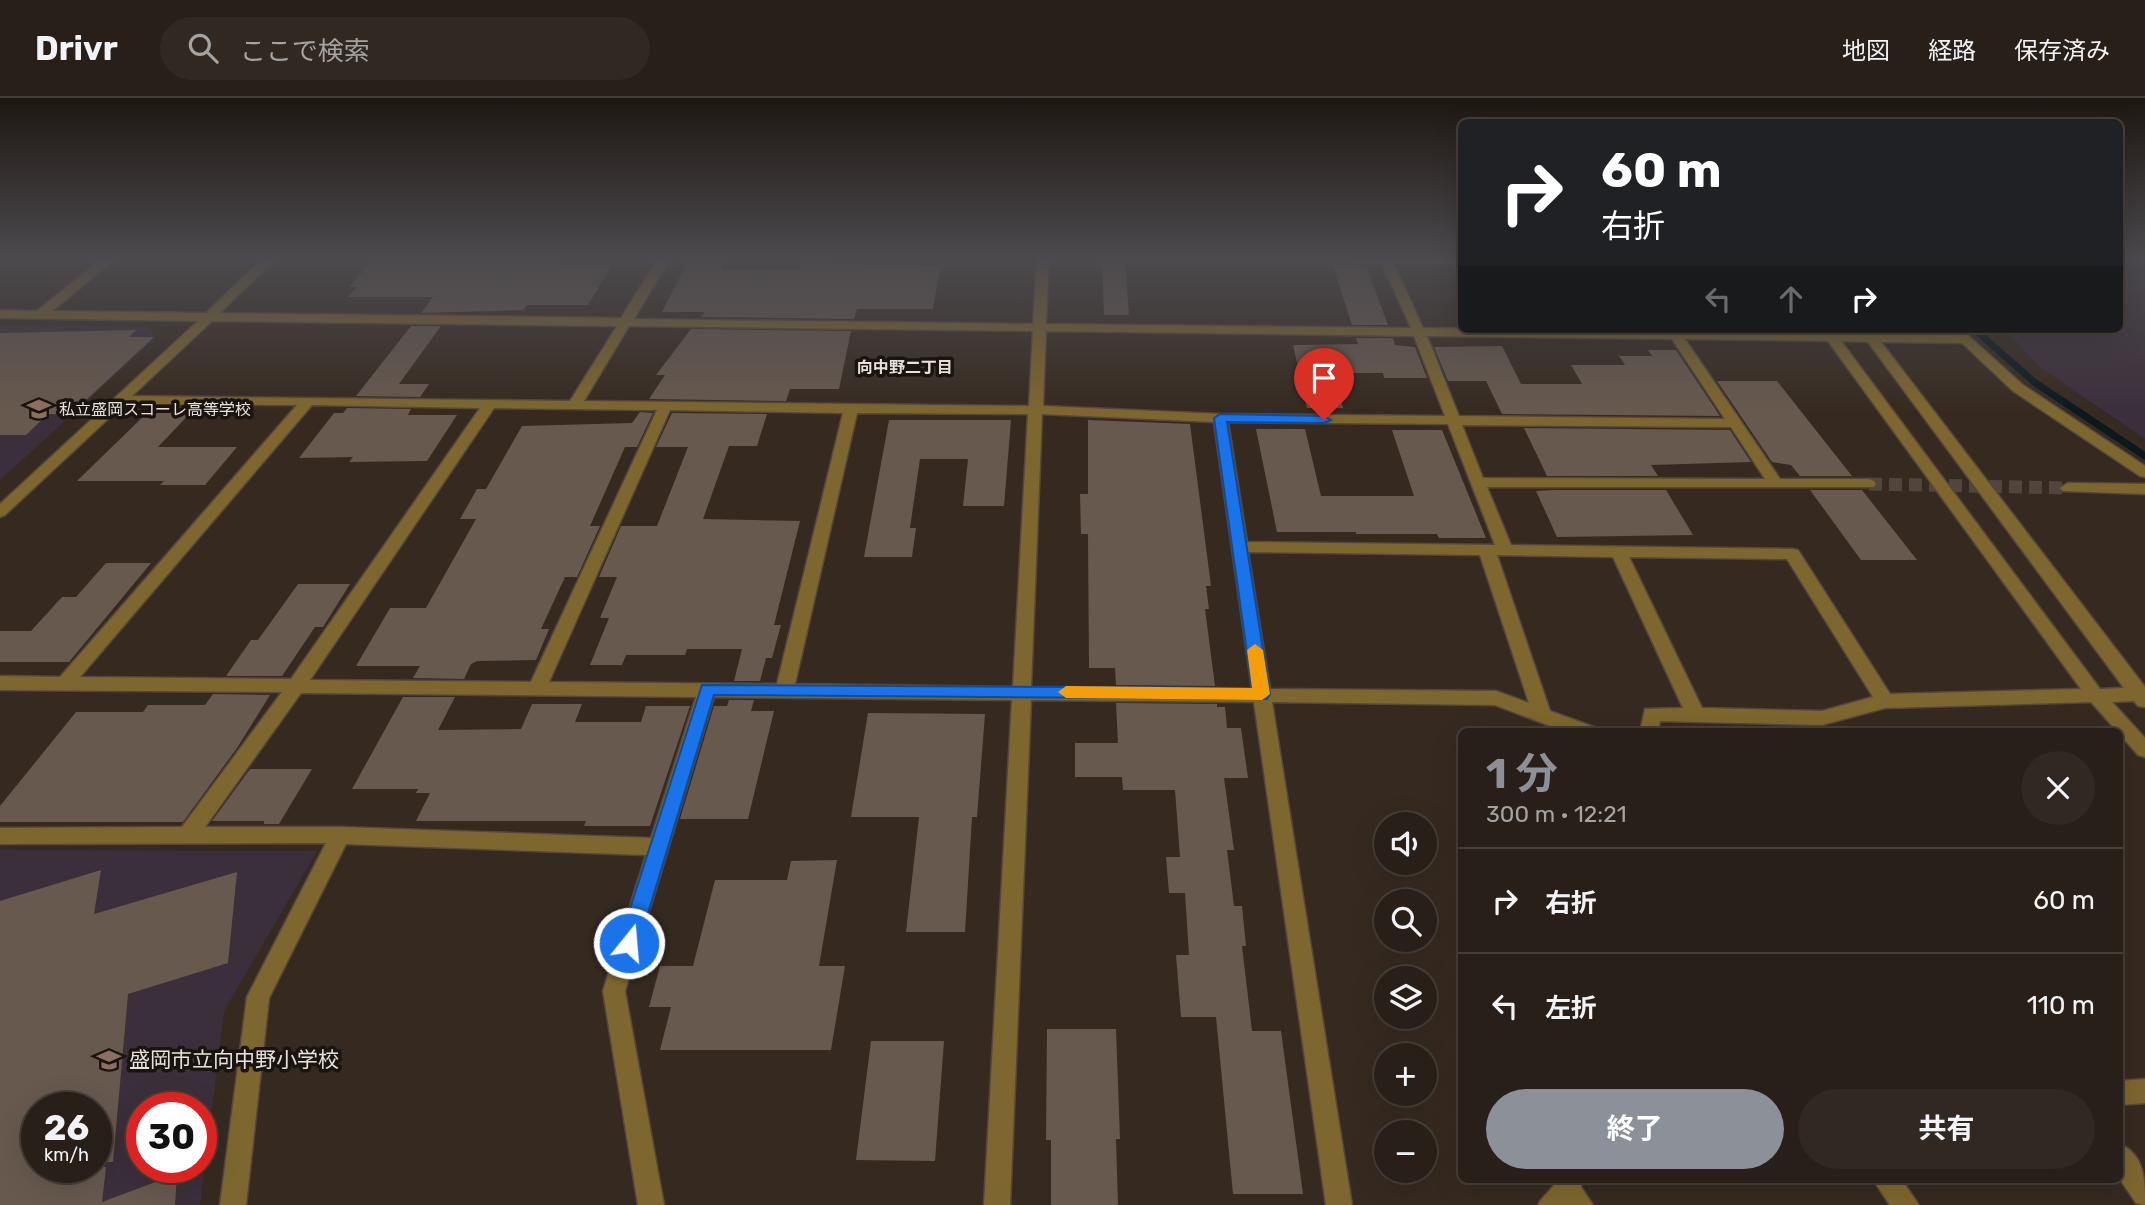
<!DOCTYPE html>
<html lang="ja">
<meta charset="utf-8">
<style>
body{margin:0;font-family:Rubik,"Noto Sans JP",sans-serif;background:#302821;color:#f1f3f6;height:100vh;display:flex;flex-direction:column;font-size:26px;white-space:nowrap}
*{box-sizing:border-box;margin:0}
p{font-size:23px;color:#a5a3a2}
.icon{flex:none;width:38px;height:38px;fill:none;stroke:currentColor;stroke-width:2;stroke-linecap:round;stroke-linejoin:round}
.map{position:relative;flex:1;overflow:hidden}
.details{position:absolute;left:1458px;top:630px;width:665px;height:455px;display:flex;flex-direction:column;background:#282018;border-radius:10px;box-shadow:0 7px 28px #0002,0 0 0 2px #443e37}
.details>*{flex:none}
.top-card{position:absolute;left:1458px;top:21px;width:665px;height:214px;border-radius:10px;box-shadow:0 7px 28px #0002,0 0 0 2px #443e37;background:#202124;color:#fff;overflow:hidden}
.tools{position:absolute;left:1374px;top:714px;display:grid;gap:14px}
.tools a{display:grid;place-items:center;width:63px;height:63px;border-radius:50%;background:#282018;box-shadow:0 7px 28px #0002,0 0 0 2px #443e37;font-size:35px}
.speed{position:absolute;left:21px;top:994px;display:flex;gap:14px;font-size:35px;font-weight:700;text-align:center}
.speed>*{display:grid;place-content:center;width:91px;height:91px;border-radius:50%;background:#282018;box-shadow:0 7px 28px #0002,0 0 0 2px #443e37;line-height:1}
.speed small{font-size:18px;font-weight:400}
.speed .limit{border:10px solid #d22;background:#fff;color:#111}
.pin{position:absolute;display:grid;place-items:center;width:60px;height:60px;color:#fff;margin:-72px -30px;border-radius:50% 50% 50% 0;rotate:-45deg;box-shadow:0 0 7px #0007}
.pin .icon{rotate:45deg}
.me{position:absolute;width:77px;margin:-38px;rotate:17deg;stroke-linejoin:round;filter:drop-shadow(0 0 5px #0008)}
.turn{display:flex;align-items:center;gap:24px;height:147px;padding:0 28px;font-size:32px}
.turn .icon{width:91px;height:91px;stroke-width:2.5}
.turn b{display:block;font-size:49px;line-height:60px}
.lanes{display:flex;align-items:center;height:66px;padding:0 28px;background:#0003;justify-content:center;gap:35px;direction:ltr}
.lanes .off{opacity:.35}
.round{display:grid;place-items:center;flex:none;width:74px;height:74px;border-radius:37px;background:#302821}
.headline{display:flex;align-items:center;justify-content:space-between;height:119px;padding:0 28px}
h1{font-size:42px;font-weight:700;line-height:52px;color:#8c9099}
.button{display:flex;gap:14px;margin-top:auto;padding:14px 28px}
.button a{flex:1;height:80px;border-radius:42px;background:#8c9099;color:#fff;font-size:28px;font-weight:700;line-height:80px;text-align:center}
.button a+a{background:#302821;color:#f1f3f6}
ul{padding:0;list-style:none}
li{display:flex;align-items:center;gap:21px;height:105px;padding:0 28px;border-top:2px solid #443e37}
li div{flex:1}
li b{display:block;font-size:26px}
li em{font-style:normal}
header{display:flex;align-items:center;gap:42px;box-sizing:border-box;height:98px;padding:0 35px;background:#282018;border-bottom:2px solid #443e37}
header strong{font-size:33px}
nav{display:flex;gap:38px;margin-inline-start:auto;font-size:24px}
.search{width:490px;height:63px;background:#302821;display:flex;align-items:center;gap:18px;box-sizing:border-box;padding:0 24px;border-radius:38px;color:#a5a3a2;font-size:26px}
.map>svg:first-child{display:block}
</style>
<header>
<strong>Drivr</strong>
<div class="search"><svg class="icon" aria-label="search" viewBox="0 0 24 24"><circle cx="10" cy="10" r="6"/><path d="M15 15l6 6"/></svg>ここで検索</div>
<nav><a>地図</a><a>経路</a><a>保存済み</a></nav>
</header>
<div class="map">
<svg width="2145" height="1107" viewBox="0 0 2145 1107">
<rect width="100%" height="100%" fill="#362a20"/>
<g fill="#3c2f3c" fill-rule="evenodd">
<path d="M 2119,159 L 2145,159 L 2145,341 L 2040,269 L 2004,231 L 2119,231 Z"/>
<path d="M 0,227 L 149,229 L 156,240 L 0,382 Z"/>
<path d="M 0,752 L 317,753 L 224,913 L 200,1107 L 0,1107 ZM 37,1010 L 96,1010 L 96,1069 L 37,1069 ZM 142,1010 L 201,1010 L 201,1069 L 142,1069 Z"/>
</g>
<g fill="none" stroke-linecap="round" stroke-linejoin="round">
<path stroke="#09191e" stroke-width="7" d="M 1974,231 L 2034,284 L 2145,358"/>
</g>
<g fill="#67594e">
<path d="M 470,159 L 466,164 L 560,164 L 558,167 L 612,167 L 588,207 L 527,207 L 523,212 L 421,215 L 433,199 L 348,199 L 357,189 L 349,189 L 375,160 Z"/>
<path d="M 1102,159 L 1115,165 L 1125,165 L 1129,217 L 1104,217 Z"/>
<path d="M 688,163 L 724,163 L 721,171 L 799,171 L 801,165 L 940,168 L 933,211 L 857,211 L 854,221 L 701,219 L 705,214 L 662,214 Z"/>
<path d="M 1333,168 L 1366,168 L 1388,227 L 1352,227 Z"/>
<path d="M 411,228 L 441,228 L 399,286 L 429,286 L 420,299 L 356,298 Z"/>
<path d="M 691,231 L 851,233 L 839,291 L 790,291 L 786,303 L 649,301 L 665,277 L 656,277 Z"/>
<path d="M 136,232 L 129,239 L 154,239 L 71,316 L 48,316 L 26,337 L 0,337 L 0,235 Z"/>
<path d="M 1356,240 L 1393,240 L 1395,247 L 1415,249 L 1427,280 L 1384,280 L 1383,275 L 1333,275 L 1343,310 L 1307,310 L 1293,247 L 1358,246 Z"/>
<path d="M 1502,248 L 1521,286 L 1582,286 L 1571,267 L 1625,267 L 1619,258 L 1652,258 L 1648,252 L 1676,252 L 1720,318 L 1502,316 L 1486,283 L 1448,283 L 1434,249 Z"/>
<path d="M 1717,283 L 1777,283 L 1852,378 L 1800,378 L 1791,367 L 1772,364 Z"/>
<path d="M 153,309 L 196,309 L 158,349 L 237,349 L 205,387 L 160,387 L 164,383 L 77,383 Z"/>
<path d="M 347,310 L 411,311 L 408,317 L 457,317 L 427,363 L 349,364 L 353,359 L 299,360 L 334,315 L 343,315 Z"/>
<path d="M 640,314 L 653,315 L 637,349 L 625,349 L 590,428 L 600,428 L 577,479 L 565,479 L 541,531 L 549,531 L 536,562 L 477,563 L 471,566 L 464,581 L 413,580 L 420,568 L 356,568 L 390,510 L 426,510 L 476,421 L 460,421 L 477,391 L 486,391 L 522,328 L 632,325 Z"/>
<path d="M 672,315 L 767,316 L 757,348 L 729,348 L 703,421 L 800,423 L 774,527 L 781,527 L 772,560 L 766,560 L 760,583 L 734,583 L 742,551 L 687,551 L 685,557 L 626,557 L 622,567 L 590,567 L 609,520 L 600,520 L 617,479 L 599,479 L 621,428 L 657,428 L 688,349 L 656,349 Z"/>
<path d="M 889,322 L 1011,322 L 1004,408 L 963,408 L 968,361 L 920,361 L 910,430 L 916,430 L 912,459 L 864,459 Z"/>
<path d="M 1088,322 L 1190,326 L 1211,488 L 1206,488 L 1209,511 L 1205,511 L 1215,588 L 1116,587 L 1115,570 L 1089,570 L 1088,436 L 1081,436 L 1080,396 L 1088,396 Z"/>
<path d="M 1524,330 L 1730,332 L 1751,364 L 1651,367 L 1658,378 L 1547,378 Z"/>
<path d="M 1256,331 L 1305,331 L 1321,398 L 1414,398 L 1392,332 L 1442,332 L 1486,440 L 1439,440 L 1437,436 L 1356,436 L 1356,434 L 1277,434 Z"/>
<path d="M 1554,392 L 1666,392 L 1693,437 L 1557,439 L 1536,393 Z"/>
<path d="M 1810,392 L 1862,392 L 1917,462 L 1861,462 Z"/>
<path d="M 106,465 L 151,465 L 69,564 L 0,564 L 0,533 L 31,533 L 62,499 L 76,499 Z"/>
<path d="M 298,486 L 350,486 L 323,529 L 315,529 L 282,578 L 226,578 L 251,542 L 258,542 Z"/>
<path d="M 213,596 L 270,597 L 237,650 L 183,724 L 0,724 L 0,708 L 76,614 L 143,614 L 148,607 L 205,607 Z"/>
<path d="M 403,599 L 455,599 L 438,632 L 521,631 L 532,606 L 582,606 L 575,624 L 641,624 L 646,608 L 690,608 L 650,728 L 584,728 L 586,723 L 416,723 L 430,695 L 416,695 L 418,691 L 352,691 Z"/>
<path d="M 729,602 L 754,602 L 751,613 L 774,613 L 748,721 L 680,721 L 714,608 L 727,608 Z"/>
<path d="M 1116,605 L 1217,606 L 1217,609 L 1225,609 L 1227,630 L 1241,630 L 1248,680 L 1224,680 L 1234,752 L 1227,752 L 1234,808 L 1242,808 L 1246,848 L 1242,848 L 1252,933 L 1281,933 L 1303,1096 L 1233,1096 L 1216,919 L 1181,919 L 1176,857 L 1189,857 L 1185,795 L 1169,795 L 1166,759 L 1180,759 L 1175,692 L 1123,692 L 1122,679 L 1075,679 L 1075,645 L 1118,645 Z"/>
<path d="M 868,615 L 985,616 L 977,719 L 972,719 L 965,834 L 906,834 L 919,719 L 851,719 Z"/>
<path d="M 250,671 L 312,671 L 279,726 L 264,726 L 264,723 L 212,723 Z"/>
<path d="M 837,762 L 819,868 L 845,868 L 831,952 L 660,952 L 671,909 L 649,909 L 660,868 L 693,868 L 715,782 L 787,782 L 791,763 Z"/>
<path d="M 101,772 L 94,816 L 237,774 L 228,865 L 128,896 L 113,1064 L 96,1064 L 96,1010 L 37,1010 L 37,1069 L 106,1069 L 102,1104 L 177,1076 L 175,1107 L 0,1107 L 0,803 Z"/>
<path d="M 1047,931 L 1116,931 L 1120,1041 L 1116,1041 L 1118,1107 L 1051,1107 L 1051,1042 L 1046,1042 Z"/>
<path d="M 871,943 L 944,943 L 935,1063 L 856,1062 Z"/>
</g>
<g fill="none" stroke-linecap="round" stroke-linejoin="round">
<path stroke="#51453c" stroke-width="13" stroke-dasharray="13 7" stroke-linecap="butt" d="M 1869,386 L 2068,390"/>
<g stroke="#53473e" stroke-width="3">
<g id="minor">
<path d="M 104,159 L 118,159 L 52,213 L 206,215 L 264,159 L 277,159 L 220,215 L 621,220 L 659,159 L 671,159 L 634,221 L 1033,226 L 1037,159 L 1049,159 L 1046,226 L 1411,230 L 1382,166 L 1115,162 L 1109,159 L 1452,159 L 1461,160 L 1461,166 L 1394,166 L 1423,230 L 1667,233 L 1666,231 L 1678,231 L 1680,234 L 1823,235 L 1824,231 L 1831,231 L 1836,236 L 1862,236 L 1863,231 L 1870,231 L 1875,236 L 1954,237 L 1954,231 L 1961,231 L 2023,287 L 2145,368 L 2145,379 L 2140,378 L 2013,293 L 1962,245 L 1881,244 L 2145,589 L 2145,609 L 2138,608 L 2134,603 L 2112,604 L 2145,640 L 2145,659 L 2138,657 L 2091,604 L 1885,610 L 1822,627 L 1660,623 L 1658,634 L 1640,634 L 1645,611 L 1683,610 L 1613,459 L 1497,457 L 1550,613 L 1594,629 L 1596,634 L 1566,634 L 1495,607 L 1272,604 L 1352,1107 L 1326,1107 L 1254,604 L 1031,602 L 1010,1107 L 984,1107 L 1012,602 L 714,599 L 625,893 L 664,1107 L 638,1107 L 603,893 L 646,757 L 346,746 L 269,900 L 246,1107 L 220,1107 L 247,899 L 326,745 L 0,746 L 0,730 L 182,729 L 282,594 L 0,592 L 0,578 L 60,579 L 297,307 L 124,306 L 5,417 L 0,419 L 0,406 L 198,223 L 0,220 L 0,212 L 37,213 ZM 212,223 L 617,228 L 570,303 L 132,298 ZM 629,228 L 1033,233 L 1029,308 L 584,303 ZM 1046,233 L 1414,238 L 1445,318 L 1220,316 L 1043,308 ZM 1427,238 L 1672,241 L 1725,321 L 1459,318 ZM 1685,241 L 1828,243 L 2081,591 L 1890,596 L 1798,452 L 1792,451 L 1511,447 L 1487,389 L 1874,389 L 1876,386 L 1874,383 L 1869,381 L 1780,381 ZM 1841,243 L 1868,244 L 2124,590 L 2100,591 ZM 312,307 L 480,310 L 291,581 L 80,579 ZM 494,310 L 657,312 L 531,584 L 310,582 ZM 670,312 L 843,315 L 777,586 L 549,584 ZM 857,315 L 1028,316 L 1013,589 L 795,586 ZM 1042,316 L 1214,324 L 1252,591 L 1031,589 ZM 1228,324 L 1448,326 L 1495,447 L 1247,444 ZM 1462,327 L 1731,329 L 1765,381 L 1483,380 ZM 1248,454 L 1480,457 L 1529,605 L 1496,593 L 1270,591 ZM 1629,459 L 1787,461 L 1873,599 L 1822,613 L 1702,610 ZM 301,595 L 696,599 L 651,740 L 340,729 L 205,729 Z"/>
<path d="M 2068,385 L 2145,386 L 2145,396 L 2063,393 L 2060,390 Z"/>
<path d="M 2145,981 L 2145,1005 L 2119,1007 L 2119,983 Z"/>
<path d="M 2119,1046 C 2145,1056 2145,1083 2145,1107 L 2136,1105 L 2119,1080 Z"/>
<path d="M 1556,1082 L 1582,1082 L 1581,1089 L 1593,1107 L 1538,1107 C 1542,1097 1554,1092 1556,1082 Z"/>
<path d="M 1873,1082 L 1902,1082 L 1919,1107 L 1890,1107 Z"/>
</g>
</g>
<use href="#minor" fill="#7e672e" fill-rule="evenodd"/>
</g>
<linearGradient id="sky" x2="0" y2="1"><stop stop-color="#1e1712"/><stop offset="0.51" stop-color="#4c4a4e"/><stop offset="1" stop-color="#4c4a4e" stop-opacity="0"/></linearGradient>
<rect width="2145" height="314" fill="url(#sky)"/>
<path fill="#1a73e8" stroke="#114b97" stroke-width="2" d="M 1220,316 L 1324,318 L 1331,322 L 1324,325 L 1227,324 L 1270,596 L 1267,601 L 714,597 L 639,845 L 636,851 L 629,854 L 622,851 L 619,845 L 702,587 L 1252,590 L 1214,320 Z"/>
<path fill="#f59e0b" d="M 1255,546 L 1263,552 L 1270,596 L 1262,602 L 1066,600 L 1058,594 L 1066,588 L 1252,590 L 1247,552 Z"/>
<defs>
<g id="school-bare" transform="scale(1.89)"><path d="M0-5L7-2L0 1L-7-2ZM-4 1L0 2.5L4 1V4Q0 6-4 4Z" fill="#8d6e63" stroke="#19140f" stroke-width="2.5" paint-order="stroke"/></g>
</defs>
<g fill-rule="evenodd">
<use href="#school-bare" x="39" y="311"/>
<use href="#school-bare" x="109" y="962"/>
</g>
<g text-anchor="middle" stroke-width="7" stroke-linejoin="round" paint-order="stroke">
<g font-size="16" font-weight="bold" fill="#e9e0da" stroke="#19140f">
<text x="905" y="275">向中野二丁目</text>
</g>
<g font-size="16" fill="#e9e0da" stroke="#19140f" text-anchor="start">
<text x="59" y="317">私立盛岡スコーレ高等学校</text>
</g>
<g font-size="21" fill="#e9e0da" stroke="#19140f" text-anchor="start">
<text x="129" y="969">盛岡市立向中野小学校</text>
</g>
</g>
</svg>
<div class="tools">
<a><svg class="icon" aria-label="sound" viewBox="0 0 24 24"><path d="M4 9h4l5-4v14l-5-4H4zM17 9q2 3 0 6"/></svg></a>
<a><svg class="icon" aria-label="search" viewBox="0 0 24 24"><circle cx="10" cy="10" r="6"/><path d="M15 15l6 6"/></svg></a>
<a><svg class="icon" aria-label="layers" viewBox="0 0 24 24"><path d="M12 4l9 5-9 5-9-5zM3 14l9 5 9-5"/></svg></a>
<a>+</a>
<a>−</a>
</div>
<div class="speed"><div>26<small>km/h</small></div><div class="limit">30</div></div>
<div class="pin" style="left:1324px;top:322px;background:#d93025"><svg class="icon" aria-label="arrive" viewBox="0 0 24 24"><path d="M6 21V4h12l-3 4 3 4H6"/></svg></div>
<svg class="me" style="left:629px;top:845px" viewBox="-20 -20 40 40"><circle r="17" fill="#1a73e8" stroke="#fff" stroke-width="3"/><path d="M0-11L8 9 0 5-8 9z" fill="#fff"/></svg>
<div class="top-card">
<div class="turn"><svg class="icon" aria-label="right" viewBox="0 0 24 24"><path d="M7 20v-9h11M14 6l5 5-5 5"/></svg><div><b>60 m</b>右折</div></div>
<div class="lanes"><svg class="icon off" aria-label="left" viewBox="0 0 24 24"><path d="M17 20v-9H6M10 6l-5 5 5 5"/></svg><svg class="icon off" aria-label="ahead" viewBox="0 0 24 24"><path d="M12 20V5M6 11l6-6 6 6"/></svg><svg class="icon" aria-label="right" viewBox="0 0 24 24"><path d="M7 20v-9h11M14 6l5 5-5 5"/></svg></div>
</div>
<section class="details">
<div class="headline"><div><h1>1 分</h1><p>300 m · 12:21</p></div><a class="round"><svg class="icon" aria-label="close" viewBox="0 0 24 24"><path d="M6 6l12 12M18 6L6 18"/></svg></a></div>
<ul>
<li><svg class="icon" aria-label="right" viewBox="0 0 24 24"><path d="M7 20v-9h11M14 6l5 5-5 5"/></svg><div><b>右折</b></div><em>60 m</em></li>
<li><svg class="icon" aria-label="left" viewBox="0 0 24 24"><path d="M17 20v-9H6M10 6l-5 5 5 5"/></svg><div><b>左折</b></div><em>110 m</em></li>
</ul>
<div class="button"><a>終了</a><a>共有</a></div>
</section>
</div>
